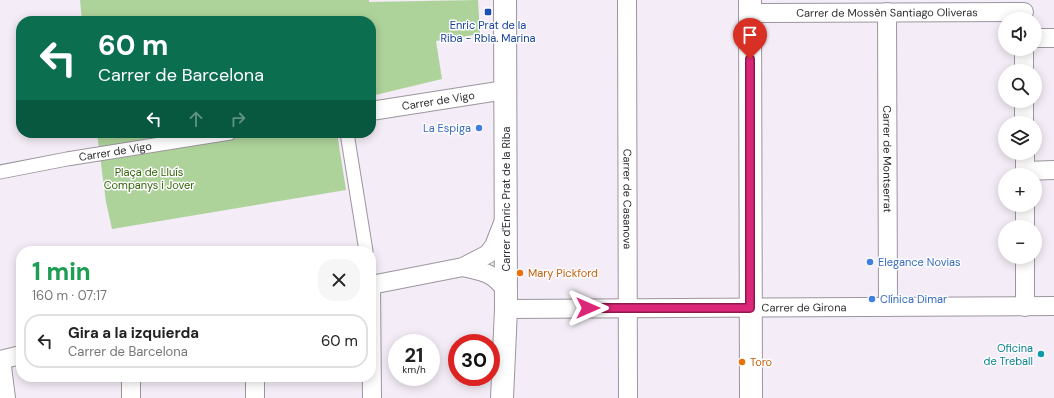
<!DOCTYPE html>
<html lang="es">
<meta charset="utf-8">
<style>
body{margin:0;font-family:"DM Sans",sans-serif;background:#f6f6f6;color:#222;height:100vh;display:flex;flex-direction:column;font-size:15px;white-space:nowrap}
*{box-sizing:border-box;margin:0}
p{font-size:13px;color:#767676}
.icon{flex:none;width:22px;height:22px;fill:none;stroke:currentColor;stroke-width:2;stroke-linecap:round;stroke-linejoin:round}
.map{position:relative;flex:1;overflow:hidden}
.details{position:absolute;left:16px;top:246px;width:360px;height:136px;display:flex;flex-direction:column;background:#fff;border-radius:16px;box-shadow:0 2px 10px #0003}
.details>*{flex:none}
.banner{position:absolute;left:16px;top:16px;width:360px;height:122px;border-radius:16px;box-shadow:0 2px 10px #0003;background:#0b6e4f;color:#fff;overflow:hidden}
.tools{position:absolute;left:998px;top:12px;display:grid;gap:8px}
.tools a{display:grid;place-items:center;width:44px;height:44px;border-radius:50%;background:#fff;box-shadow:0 2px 10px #0003;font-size:20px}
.speed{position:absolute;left:388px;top:334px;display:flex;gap:8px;font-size:20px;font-weight:700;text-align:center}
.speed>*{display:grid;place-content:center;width:52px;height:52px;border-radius:50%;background:#fff;box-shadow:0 2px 10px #0003;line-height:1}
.speed small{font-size:10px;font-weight:400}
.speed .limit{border:6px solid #d22;background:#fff;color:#111}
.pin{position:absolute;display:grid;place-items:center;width:34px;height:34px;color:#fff;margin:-41px -17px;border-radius:50% 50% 50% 0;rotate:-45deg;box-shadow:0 0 4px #0007}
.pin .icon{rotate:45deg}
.me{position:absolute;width:44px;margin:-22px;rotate:90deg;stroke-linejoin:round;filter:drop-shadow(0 0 3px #0008)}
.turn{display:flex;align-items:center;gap:14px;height:84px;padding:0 16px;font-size:18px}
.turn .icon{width:52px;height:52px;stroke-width:2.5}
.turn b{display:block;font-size:28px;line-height:34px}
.lanes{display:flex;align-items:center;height:38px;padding:0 16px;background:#0003;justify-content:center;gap:20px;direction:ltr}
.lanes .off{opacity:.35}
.round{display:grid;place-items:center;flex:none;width:42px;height:42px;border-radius:16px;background:#f6f6f6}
.headline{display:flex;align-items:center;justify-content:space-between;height:68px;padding:0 16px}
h1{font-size:24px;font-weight:800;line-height:30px;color:#1e9e55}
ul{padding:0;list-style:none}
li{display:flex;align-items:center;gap:12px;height:54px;margin:0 8px 6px;padding:0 8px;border:2px solid #e0e0e0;border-radius:16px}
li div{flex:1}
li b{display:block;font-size:15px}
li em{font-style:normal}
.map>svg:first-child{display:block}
</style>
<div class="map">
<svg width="1054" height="398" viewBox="0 0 1054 398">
<rect width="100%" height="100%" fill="#f4ecf6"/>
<g fill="#aed39a">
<path d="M 80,0 L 369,0 L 369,2 L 478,0 L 480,34 L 436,41 L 442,79 L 371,96 L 371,21 L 82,21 Z"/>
<path d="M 97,133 L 337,133 L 346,190 L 112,229 L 106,202 Z"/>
</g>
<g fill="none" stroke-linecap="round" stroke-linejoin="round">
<g stroke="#9c959e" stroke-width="15">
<g id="pedestrian">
<path d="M 347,133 L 366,251"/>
<path id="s1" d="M 0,172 L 67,159 L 230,133"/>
</g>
</g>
<g stroke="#9c959e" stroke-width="20">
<g id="minor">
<path id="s2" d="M 627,0 L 628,398"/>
<path id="s3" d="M 887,12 L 888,307"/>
<path id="s4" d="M 750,13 L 1024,12"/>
<path d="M 1035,38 L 1054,38"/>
<path d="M 1024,49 L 1024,71"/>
<path d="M 1024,101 L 1024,123"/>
<path id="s5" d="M 371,111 L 505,90"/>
<path d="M 1025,153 L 1025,175"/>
<path d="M 1025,171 L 1054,170"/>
<path d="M 1025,205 L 1025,227"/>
<path d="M 1025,257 L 1025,307"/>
<path d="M 463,267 C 484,272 492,272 506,290"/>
<path d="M 371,285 L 463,267 L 488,254 L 494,246 L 503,223"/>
<path d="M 371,285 L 372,398"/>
<path id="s6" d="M 506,309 L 1054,306"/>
<path d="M 0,360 L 21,355"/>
<path d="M 131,377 L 131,398"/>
<path d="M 255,377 L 255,398"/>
</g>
</g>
<g stroke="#9c959e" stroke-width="24">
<g id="tertiary">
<path d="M 750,0 L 751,398"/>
<path d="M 502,398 L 506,309 L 505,0"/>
</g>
</g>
<g stroke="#9c959e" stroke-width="24">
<path id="secondary" d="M 0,367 L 4,398"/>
</g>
<use href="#pedestrian" stroke="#fff" stroke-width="13"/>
<use href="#minor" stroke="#fff" stroke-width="18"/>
<use href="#tertiary" stroke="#fff" stroke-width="22"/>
<use href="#secondary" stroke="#fff" stroke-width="22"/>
</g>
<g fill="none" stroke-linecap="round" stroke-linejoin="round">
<g stroke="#8e194d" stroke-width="10">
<path id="route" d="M 588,308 L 750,308 L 750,59"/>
</g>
<use href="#route" stroke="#db2777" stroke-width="7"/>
</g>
<rect fill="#1a4fb4" stroke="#fdfcfe" stroke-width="1.5" x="484" y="8" width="8" height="8" rx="2"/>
<g fill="#3f7fe0" stroke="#fdfcfe" stroke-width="1.5">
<circle cx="479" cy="128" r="4"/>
<circle cx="870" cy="262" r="4"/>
<circle cx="872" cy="299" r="4"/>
</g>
<g fill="#e8710a" stroke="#fdfcfe" stroke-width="1.5">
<circle cx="520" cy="273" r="4"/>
<circle cx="742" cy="362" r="4"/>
</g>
<circle fill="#0f9aa8" stroke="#fdfcfe" stroke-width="1.5" cx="1041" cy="354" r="4"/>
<g text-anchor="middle" stroke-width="3" stroke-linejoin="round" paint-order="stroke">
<g font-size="11" fill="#2f2c30" stroke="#fdfcfe">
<text dy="4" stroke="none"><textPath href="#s4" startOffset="137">Carrer de Mossèn Santiago Oliveras</textPath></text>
<text dy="4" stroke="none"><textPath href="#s5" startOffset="68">Carrer de Vigo</textPath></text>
<text dy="4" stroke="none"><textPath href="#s1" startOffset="117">Carrer de Vigo</textPath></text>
<text dy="4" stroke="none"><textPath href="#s3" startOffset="147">Carrer de Montserrat</textPath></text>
<text transform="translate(506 199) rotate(-90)" y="4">Carrer d'Enric Prat de la Riba</text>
<text dy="4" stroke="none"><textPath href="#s2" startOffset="199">Carrer de Casanova</textPath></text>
<text dy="4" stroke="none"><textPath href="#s6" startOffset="298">Carrer de Girona</textPath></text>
</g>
<g font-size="11" fill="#164399" stroke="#fdfcfe">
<text x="488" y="29">Enric Prat de la<tspan x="488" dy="13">Riba - Rbla. Marina</tspan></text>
</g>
<g font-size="11" fill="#366cbe" stroke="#fdfcfe" text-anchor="start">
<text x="471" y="132" text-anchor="end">La Espiga</text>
<text x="878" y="266">Elegance Novias</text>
<text x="880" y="303">Clínica Dimar</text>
</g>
<g font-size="11" fill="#346406" stroke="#fdfcfe">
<text x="149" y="176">Plaça de Lluís<tspan x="149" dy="13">Companys i Jover</tspan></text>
</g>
<g font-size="11" fill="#c56008" stroke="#fdfcfe" text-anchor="start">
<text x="528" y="277">Mary Pickford</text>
<text x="750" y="366">Toro</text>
</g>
<g font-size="11" fill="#0d838f" stroke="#fdfcfe" text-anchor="end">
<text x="1033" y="352">Oficina<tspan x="1033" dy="13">de Treball</tspan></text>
</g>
</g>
</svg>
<div class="tools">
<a><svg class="icon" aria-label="sound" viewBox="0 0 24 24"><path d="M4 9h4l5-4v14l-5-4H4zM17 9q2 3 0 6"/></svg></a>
<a><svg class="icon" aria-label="search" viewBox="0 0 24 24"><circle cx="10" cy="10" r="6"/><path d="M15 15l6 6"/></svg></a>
<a><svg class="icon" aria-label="layers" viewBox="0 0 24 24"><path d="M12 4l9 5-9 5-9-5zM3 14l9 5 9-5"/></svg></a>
<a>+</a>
<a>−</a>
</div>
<div class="speed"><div>21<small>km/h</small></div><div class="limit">30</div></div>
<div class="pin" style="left:750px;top:59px;background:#d93025"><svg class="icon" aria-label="arrive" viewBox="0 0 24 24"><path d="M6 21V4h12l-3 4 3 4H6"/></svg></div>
<svg class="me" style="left:588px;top:308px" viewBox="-20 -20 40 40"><path d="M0-17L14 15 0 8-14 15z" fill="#db2777" stroke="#fff" stroke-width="4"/></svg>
<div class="banner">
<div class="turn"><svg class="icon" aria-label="left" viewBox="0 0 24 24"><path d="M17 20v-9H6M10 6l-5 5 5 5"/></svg><div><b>60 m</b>Carrer de Barcelona</div></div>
<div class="lanes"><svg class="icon" aria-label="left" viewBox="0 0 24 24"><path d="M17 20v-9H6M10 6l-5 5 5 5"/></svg><svg class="icon off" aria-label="ahead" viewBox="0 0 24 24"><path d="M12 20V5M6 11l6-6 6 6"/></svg><svg class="icon off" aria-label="right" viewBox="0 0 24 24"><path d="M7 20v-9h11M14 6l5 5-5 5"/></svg></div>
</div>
<section class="details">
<div class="headline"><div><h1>1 min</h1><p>160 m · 07:17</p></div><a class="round"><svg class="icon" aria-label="close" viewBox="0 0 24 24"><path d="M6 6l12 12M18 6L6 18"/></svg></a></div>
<ul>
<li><svg class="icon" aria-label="left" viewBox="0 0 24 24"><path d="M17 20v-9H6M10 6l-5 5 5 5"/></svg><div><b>Gira a la izquierda</b><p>Carrer de Barcelona</p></div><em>60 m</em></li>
</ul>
</section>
</div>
